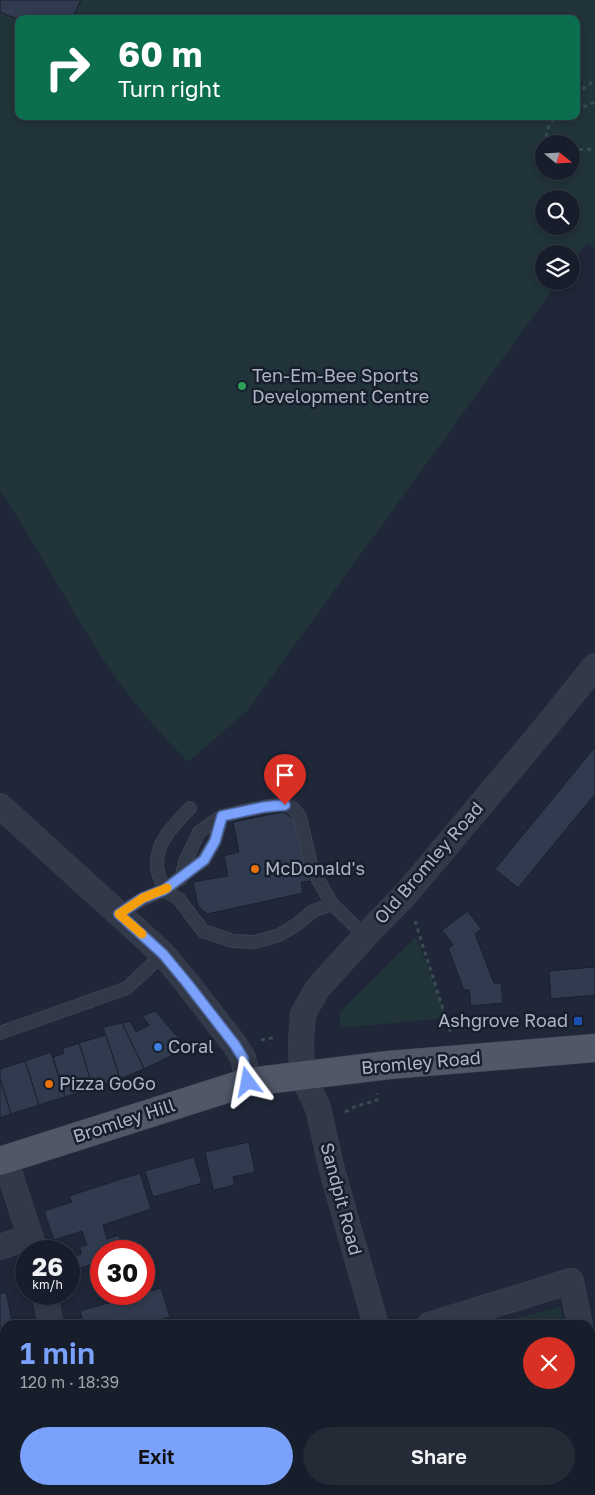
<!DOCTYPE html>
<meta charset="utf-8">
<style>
body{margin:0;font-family:"Golos Text",sans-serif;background:#242a36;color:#f1f3f6;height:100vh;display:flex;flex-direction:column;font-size:19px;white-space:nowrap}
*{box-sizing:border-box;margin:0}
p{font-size:16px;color:#9ea2a8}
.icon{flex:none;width:28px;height:28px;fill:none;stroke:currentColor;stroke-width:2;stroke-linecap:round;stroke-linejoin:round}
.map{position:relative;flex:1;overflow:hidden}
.sheet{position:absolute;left:0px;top:1320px;width:595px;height:175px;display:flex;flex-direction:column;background:#171d2a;border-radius:15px 15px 0 0;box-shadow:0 2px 8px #0003,0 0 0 1px #363b47}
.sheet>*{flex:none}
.banner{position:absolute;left:15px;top:15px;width:565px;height:105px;border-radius:10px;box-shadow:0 2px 8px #0003,0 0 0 1px #363b47;background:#0b6e4f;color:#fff;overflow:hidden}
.needle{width:32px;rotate:108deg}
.fabs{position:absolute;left:535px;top:135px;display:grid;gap:10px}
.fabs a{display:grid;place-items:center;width:45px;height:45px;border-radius:50%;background:#171d2a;box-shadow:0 2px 8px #0003,0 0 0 1px #363b47;font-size:25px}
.speed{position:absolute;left:15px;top:1240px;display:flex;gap:10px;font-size:25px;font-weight:700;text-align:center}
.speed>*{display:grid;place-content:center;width:65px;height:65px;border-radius:50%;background:#171d2a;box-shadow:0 2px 8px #0003,0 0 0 1px #363b47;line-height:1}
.speed small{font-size:12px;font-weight:400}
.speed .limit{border:8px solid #d22;background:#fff;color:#111}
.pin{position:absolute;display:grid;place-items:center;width:42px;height:42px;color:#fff;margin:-51px -21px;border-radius:50% 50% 50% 0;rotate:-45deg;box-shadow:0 0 5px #0007}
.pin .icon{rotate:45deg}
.me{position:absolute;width:55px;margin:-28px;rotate:347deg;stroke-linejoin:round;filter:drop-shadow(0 0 4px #0008)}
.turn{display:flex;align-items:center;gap:18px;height:105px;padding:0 20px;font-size:22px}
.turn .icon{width:65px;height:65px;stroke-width:2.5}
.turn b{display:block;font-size:35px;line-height:42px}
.round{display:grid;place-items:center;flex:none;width:52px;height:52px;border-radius:26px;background:#242a36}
.summary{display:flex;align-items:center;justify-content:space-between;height:85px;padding:0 20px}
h1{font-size:30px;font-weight:600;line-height:38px;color:#7aa1fc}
.action{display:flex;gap:10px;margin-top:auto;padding:10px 20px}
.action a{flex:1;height:58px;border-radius:30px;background:#7aa1fc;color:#111;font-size:20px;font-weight:600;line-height:58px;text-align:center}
.action a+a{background:#242a36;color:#f1f3f6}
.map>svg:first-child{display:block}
</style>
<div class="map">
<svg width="595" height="1495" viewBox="0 0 595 1495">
<rect width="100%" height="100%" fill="#1f2738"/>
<g fill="#213439" fill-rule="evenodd">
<path d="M 0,0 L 595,0 L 595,248 L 587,243 L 571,265 L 571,254 L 544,254 L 544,281 L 559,281 L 247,711 L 188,762 C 163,736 139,710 118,681 C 75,620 42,553 0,491 ZM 19,19 L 576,19 L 576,116 L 19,116 ZM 544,144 L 571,144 L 571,171 L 544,171 ZM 544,199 L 571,199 L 571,226 L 544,226 Z"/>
<path d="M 416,937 L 447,1018 L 341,1028 L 339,1013 Z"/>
<path d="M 560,1307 L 564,1325 L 491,1325 Z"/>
</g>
<g fill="#313b4f" stroke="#1a212e">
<path d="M 0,0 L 81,0 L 72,19 L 19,19 L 19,20 L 0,12 Z"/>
<path d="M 595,747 L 595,794 L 518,888 L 495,869 Z"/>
<path d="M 283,812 L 297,821 L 310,881 L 301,882 L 303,893 L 207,914 L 198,906 L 193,882 L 228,876 L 224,856 L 239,852 L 233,822 Z"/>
<path d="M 468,911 L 481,929 L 475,934 L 494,983 L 501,983 L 503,1003 L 471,1006 L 469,990 L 464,990 L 448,948 L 453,945 L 442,930 Z"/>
<path d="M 595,967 L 595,995 L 551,999 L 549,971 Z"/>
<path d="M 155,1011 L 183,1043 L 183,1050 L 144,1069 L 122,1023 L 130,1021 L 136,1032 L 149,1025 L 142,1016 Z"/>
<path d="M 122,1023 L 144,1069 L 120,1079 L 103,1027 Z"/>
<path d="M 106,1035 L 120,1079 L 93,1088 L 79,1043 Z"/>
<path d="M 79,1043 L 93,1088 L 65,1097 L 53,1057 L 64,1053 L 62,1049 Z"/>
<path d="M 51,1052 L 65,1097 L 39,1105 L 25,1061 Z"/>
<path d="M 25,1061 L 39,1105 L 11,1114 L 0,1079 L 0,1069 Z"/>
<path d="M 0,1079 L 11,1114 L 0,1118 Z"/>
<path d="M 249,1142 L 255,1172 L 233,1177 L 235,1185 L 213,1190 L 205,1152 Z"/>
<path d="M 194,1157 L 202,1183 L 153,1197 L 145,1171 Z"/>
<path d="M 140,1173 L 151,1209 L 103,1225 L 107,1239 L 119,1235 L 124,1251 L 101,1251 L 101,1261 L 78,1269 L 74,1256 L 81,1254 L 80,1247 L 87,1245 L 82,1231 L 54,1240 L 44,1211 L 72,1202 L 69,1196 Z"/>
<path d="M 161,1288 L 170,1317 L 140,1325 L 84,1325 L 80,1311 Z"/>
<path d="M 6,1292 L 12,1320 L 18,1318 L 19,1325 L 5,1325 L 5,1401 L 0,1378 L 0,1294 Z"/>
<path d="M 216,1319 L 218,1325 L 187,1325 Z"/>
<rect x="59" y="1490" width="144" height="5"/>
</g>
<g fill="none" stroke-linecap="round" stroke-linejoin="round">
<g stroke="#3c4352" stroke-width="14">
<g id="lane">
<path d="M 190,808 C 175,824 155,842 157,867 C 158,875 162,883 164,890 L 204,860 L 215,841 L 222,816 C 236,813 273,803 285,805 C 292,806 297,812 300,817 L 312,869 L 332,904"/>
<path d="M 181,879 L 185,862 L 199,832 L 222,816"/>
<path d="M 119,913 L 143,899 L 164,890 L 179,899 L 203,931 L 233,941 L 255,942 L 279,935 L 296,925 L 313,911 L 332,904 L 365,936"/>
<path d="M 0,1033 L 127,988 L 163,954"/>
</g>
</g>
<g stroke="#3c4352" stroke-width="26">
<g id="street">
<path d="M 0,806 L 163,954 L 187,983 L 235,1045 L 243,1058 L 248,1082"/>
<path d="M 5,1159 L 35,1251"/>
<path d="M 0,1247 L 30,1237"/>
<path d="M 45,1294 L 51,1325"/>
<path d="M 376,1325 L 332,1170 L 318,1108 L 302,1074 L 301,1042 L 303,1014 L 317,989 L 365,936 L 406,894 L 545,728 L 595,666"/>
<path d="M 429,1325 L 571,1281 L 580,1325"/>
<path d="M 590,1369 L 595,1391"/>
<path d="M 590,1415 L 595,1413"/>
<path d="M 422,1490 L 423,1495"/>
</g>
</g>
<g stroke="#3c4352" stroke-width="29">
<path id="primary" d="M 0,1161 L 248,1082 L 389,1065 L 595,1048"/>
</g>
<g stroke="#394d51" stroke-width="3" stroke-dasharray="4 4" stroke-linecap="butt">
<path d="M 576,94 L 595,80"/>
<path d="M 576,110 L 595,102"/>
<path d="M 550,144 C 542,134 549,125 556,116"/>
<path d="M 571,150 L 595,149"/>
<path d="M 415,921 L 451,1034"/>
<path d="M 261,1040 L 277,1037"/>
<path d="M 345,1112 L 354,1107 L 377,1100 L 377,1093"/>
</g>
<use href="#lane" stroke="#323948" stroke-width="12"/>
<use href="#street" stroke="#323948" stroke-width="25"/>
<use href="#primary" stroke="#505868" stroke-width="28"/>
</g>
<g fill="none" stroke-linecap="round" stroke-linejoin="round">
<g stroke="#4f69a4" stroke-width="12">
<path id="route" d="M 248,1082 L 243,1058 L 235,1045 L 187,983 L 163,954 L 119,914 L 143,898 L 164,890 L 204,860 L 215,841 L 222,816 L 264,807 L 285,805"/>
</g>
<use href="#route" stroke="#7aa1fc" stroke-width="9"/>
<path stroke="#f59e0b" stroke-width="9" d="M 142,934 L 119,914 L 143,898 L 167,888"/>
</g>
<circle fill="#2e9e5b" stroke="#181f2c" stroke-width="2" cx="242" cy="386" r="5"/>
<g fill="#e8710a" stroke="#181f2c" stroke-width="2">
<circle cx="255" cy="869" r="5"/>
<circle cx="49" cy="1084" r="5"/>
</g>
<rect fill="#1a4fb4" stroke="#181f2c" stroke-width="2" x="573" y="1016" width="10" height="10" rx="2.5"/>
<circle fill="#3f7fe0" stroke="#181f2c" stroke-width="2" cx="158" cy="1047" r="5"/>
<g text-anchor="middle" stroke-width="5" stroke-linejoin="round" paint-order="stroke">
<g font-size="18" fill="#acb4c5" stroke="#181f2c" text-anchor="start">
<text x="252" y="382">Ten-Em-Bee Sports<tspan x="252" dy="21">Development Centre</tspan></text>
<text x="265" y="875">McDonald's</text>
<text x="568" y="1027" text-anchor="end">Ashgrove Road</text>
<text x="168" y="1053">Coral</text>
<text x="59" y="1090">Pizza GoGo</text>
</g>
<g font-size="18" fill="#acb4c5" stroke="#181f2c">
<text transform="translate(429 863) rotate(-49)" y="6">Old Bromley Road</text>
<text transform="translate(421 1063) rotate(-5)" y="6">Bromley Road</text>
<text transform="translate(124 1121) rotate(-18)" y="6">Bromley Hill</text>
<text transform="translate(341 1199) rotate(75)" y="6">Sandpit Road</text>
</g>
</g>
</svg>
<div class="fabs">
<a><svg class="needle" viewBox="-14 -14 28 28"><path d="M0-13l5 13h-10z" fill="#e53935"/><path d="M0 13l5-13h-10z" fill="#9ea2a8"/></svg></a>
<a><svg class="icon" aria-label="search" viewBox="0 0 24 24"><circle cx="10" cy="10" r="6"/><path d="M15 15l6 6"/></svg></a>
<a><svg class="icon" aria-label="layers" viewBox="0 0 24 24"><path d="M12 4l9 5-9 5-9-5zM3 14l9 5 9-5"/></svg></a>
</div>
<div class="speed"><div>26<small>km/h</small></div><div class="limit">30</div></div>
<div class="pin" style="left:285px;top:805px;background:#d93025"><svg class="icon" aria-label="arrive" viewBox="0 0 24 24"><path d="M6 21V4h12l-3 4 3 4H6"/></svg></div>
<svg class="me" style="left:248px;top:1082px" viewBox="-20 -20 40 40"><path d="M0-17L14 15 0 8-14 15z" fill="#7aa1fc" stroke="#fff" stroke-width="4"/></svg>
<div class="banner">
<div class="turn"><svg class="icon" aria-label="right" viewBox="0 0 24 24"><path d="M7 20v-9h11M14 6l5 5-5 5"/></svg><div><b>60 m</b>Turn right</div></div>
</div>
<section class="sheet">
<div class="summary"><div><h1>1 min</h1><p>120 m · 18:39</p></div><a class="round" style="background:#d93025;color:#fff"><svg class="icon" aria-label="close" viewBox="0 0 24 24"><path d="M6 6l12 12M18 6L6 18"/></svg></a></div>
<div class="action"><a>Exit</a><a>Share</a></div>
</section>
</div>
